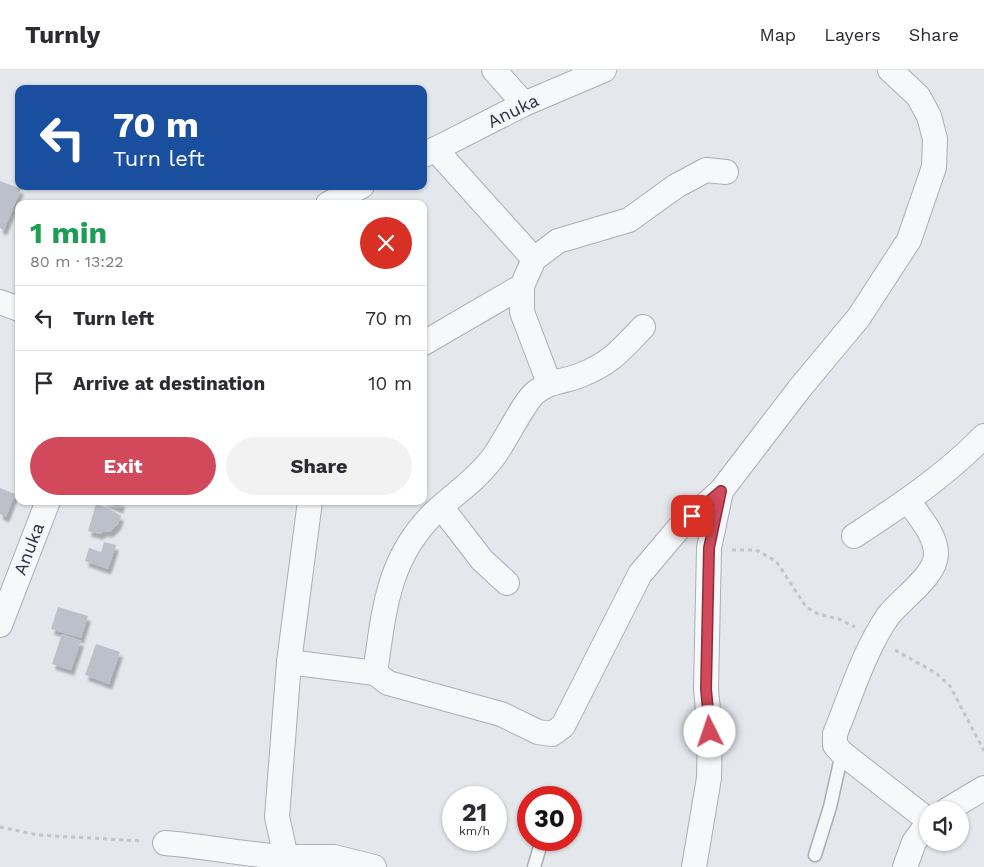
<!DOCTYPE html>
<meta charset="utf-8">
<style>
body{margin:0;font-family:"Work Sans",sans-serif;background:#f2f2f3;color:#2b2b33;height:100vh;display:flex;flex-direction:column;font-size:19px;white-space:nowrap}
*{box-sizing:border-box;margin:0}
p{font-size:16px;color:#7c7c81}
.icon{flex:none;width:28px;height:28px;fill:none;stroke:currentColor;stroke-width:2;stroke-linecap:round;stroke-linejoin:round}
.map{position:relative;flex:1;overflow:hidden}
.details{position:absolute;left:15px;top:130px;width:412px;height:305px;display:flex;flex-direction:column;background:#fff;border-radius:10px;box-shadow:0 1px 4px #0004}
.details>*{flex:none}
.banner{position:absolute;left:15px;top:15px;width:412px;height:105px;border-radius:10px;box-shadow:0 1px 4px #0004;background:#1a4fa0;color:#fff;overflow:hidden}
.fabs{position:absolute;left:919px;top:731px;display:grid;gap:10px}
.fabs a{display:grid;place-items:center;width:50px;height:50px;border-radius:50%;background:#fff;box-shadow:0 1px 4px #0004;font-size:25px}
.speed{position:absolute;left:442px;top:716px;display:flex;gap:10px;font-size:25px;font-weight:700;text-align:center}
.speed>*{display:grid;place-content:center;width:65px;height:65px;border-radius:50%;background:#fff;box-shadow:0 1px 4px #0004;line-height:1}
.speed small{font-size:12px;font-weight:400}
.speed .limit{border:8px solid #d22;background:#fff;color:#111}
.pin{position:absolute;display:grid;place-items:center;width:42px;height:42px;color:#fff;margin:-21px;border-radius:10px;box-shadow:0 2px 8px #0006}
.me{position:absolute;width:55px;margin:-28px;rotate:356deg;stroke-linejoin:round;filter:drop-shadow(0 0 4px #0008)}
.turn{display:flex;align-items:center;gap:18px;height:105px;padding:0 15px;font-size:22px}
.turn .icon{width:65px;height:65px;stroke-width:2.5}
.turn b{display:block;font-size:35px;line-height:42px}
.round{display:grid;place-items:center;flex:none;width:52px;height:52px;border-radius:26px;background:#f2f2f3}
.summary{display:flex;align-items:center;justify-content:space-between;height:85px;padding:0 15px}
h1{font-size:30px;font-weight:700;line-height:38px;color:#1e9e55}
.primary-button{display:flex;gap:10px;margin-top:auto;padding:10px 15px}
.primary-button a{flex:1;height:58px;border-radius:30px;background:#d1495b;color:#fff;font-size:20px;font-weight:700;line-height:58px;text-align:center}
.primary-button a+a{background:#f2f2f3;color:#2b2b33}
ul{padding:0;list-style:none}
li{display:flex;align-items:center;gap:15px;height:65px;padding:0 15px;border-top:1px solid #e1e1e2}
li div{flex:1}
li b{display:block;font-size:19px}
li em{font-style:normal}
header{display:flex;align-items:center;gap:30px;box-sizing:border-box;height:70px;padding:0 25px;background:#fff;border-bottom:1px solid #e1e1e2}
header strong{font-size:24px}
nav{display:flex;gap:28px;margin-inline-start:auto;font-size:18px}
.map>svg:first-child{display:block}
</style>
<header>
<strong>Turnly</strong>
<nav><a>Map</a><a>Layers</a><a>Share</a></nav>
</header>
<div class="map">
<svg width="984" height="797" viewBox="0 0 984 797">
<defs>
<filter id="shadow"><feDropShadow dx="3" dy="5.5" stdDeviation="1" flood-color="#0004"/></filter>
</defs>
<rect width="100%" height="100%" fill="#e4e7ec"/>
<g fill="#bbc0ca" filter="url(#shadow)">
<path d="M 0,111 L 21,119 L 4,160 L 0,158 Z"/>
<path d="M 0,418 L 15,424 L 6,447 L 0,444 Z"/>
<path d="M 101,431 L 122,431 L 120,438 Z"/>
<path d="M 96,434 L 108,438 L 121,446 L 118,454 L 110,462 L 104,461 L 100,464 L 88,461 Z"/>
<path d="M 104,472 L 116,475 L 108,499 L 85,491 L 89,478 L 101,482 Z"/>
<path d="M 58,537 L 88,546 L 81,568 L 51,559 Z"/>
<path d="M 62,564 L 81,571 L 71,600 L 52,594 Z"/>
<path d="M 96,574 L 120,582 L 109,614 L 85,605 Z"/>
</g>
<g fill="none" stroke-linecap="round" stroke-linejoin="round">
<g stroke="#a9aeb7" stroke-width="15">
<g id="service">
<path d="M 815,785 L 830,737 L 842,683"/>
<path d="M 534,797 L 542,770"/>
</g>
</g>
<g stroke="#a9aeb7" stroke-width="26">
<g id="minor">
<path d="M 494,0 L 524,34"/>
<path d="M 435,79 L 534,189"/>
<path d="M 424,85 L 524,34 L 604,0"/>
<path d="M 328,134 L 362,116"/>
<path d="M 522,216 L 522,242 L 549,313"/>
<path d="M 0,232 L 19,239"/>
<path d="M 643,257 C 621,280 611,293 581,305 C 564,312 552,310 536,322 C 524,331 504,374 492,389 C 473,413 455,423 434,443 C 387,489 384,542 375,603 L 388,613 L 501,644 L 538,662 L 552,664 L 563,656 L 640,504 L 678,459 L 721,421"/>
<path d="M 424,273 L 522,216 L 534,189 L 558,171 L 629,150 L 676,116 L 706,100 L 726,102"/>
<path d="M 908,430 C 918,446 936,464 936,484 C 936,506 901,529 888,546 C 864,581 851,625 835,664 L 835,675 L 842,683 L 928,750"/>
<path d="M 442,438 L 482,490 L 507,513"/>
<path d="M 854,466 C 900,436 945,406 984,366"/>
<path d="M 0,555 L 48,431"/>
<path d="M 289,592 L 375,603"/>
<path d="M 947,740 L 984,718"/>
<path d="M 165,773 C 205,776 245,785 286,787 L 277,747 L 289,592 L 310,431"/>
<path d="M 287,797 L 286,787 L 334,787 L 374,797"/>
<path d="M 694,797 L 709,708 L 710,662 L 706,619 L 709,478 L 721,421 L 800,318 L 859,247 L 909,170 L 934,97 L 935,69 L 929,46 L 918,26 L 890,0"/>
<path d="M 905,797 L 914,772 L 928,753"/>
</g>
</g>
<g stroke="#c2c5cb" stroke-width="3" stroke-dasharray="4 4" stroke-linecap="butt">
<path d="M 732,480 L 756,480 L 776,491 L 806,537 L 818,544 L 839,549 L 855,557"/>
<path d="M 895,580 L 936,603 L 950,616 L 984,681"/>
<path d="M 0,757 L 38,765 L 142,771"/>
</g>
<use href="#service" stroke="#f7f8fa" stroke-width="12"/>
<use href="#minor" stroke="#f7f8fa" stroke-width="24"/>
</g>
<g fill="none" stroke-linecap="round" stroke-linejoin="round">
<g stroke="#882f3b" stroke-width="12">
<path id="route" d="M 692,446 L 721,421 L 709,478 L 706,619 L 710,662"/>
</g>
<use href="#route" stroke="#d1495b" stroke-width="9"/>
</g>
<g text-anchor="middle" stroke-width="4" stroke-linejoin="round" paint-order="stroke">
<g font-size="18" fill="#2b3445" stroke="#f4f6f9">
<text transform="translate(513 41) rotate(-26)" y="6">Anuka</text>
<text transform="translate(29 479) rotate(-69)" y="6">Anuka</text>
</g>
</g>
</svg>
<div class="fabs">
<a><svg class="icon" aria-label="sound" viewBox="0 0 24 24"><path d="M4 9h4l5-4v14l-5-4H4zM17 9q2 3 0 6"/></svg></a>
</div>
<div class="speed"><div>21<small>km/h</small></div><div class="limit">30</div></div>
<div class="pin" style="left:692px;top:446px;background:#d93025"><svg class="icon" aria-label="arrive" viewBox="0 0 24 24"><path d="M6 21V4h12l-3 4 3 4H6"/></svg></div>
<svg class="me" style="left:710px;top:662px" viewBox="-20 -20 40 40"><circle r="19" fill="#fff"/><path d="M0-13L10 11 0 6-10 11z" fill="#d1495b"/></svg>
<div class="banner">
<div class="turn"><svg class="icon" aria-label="left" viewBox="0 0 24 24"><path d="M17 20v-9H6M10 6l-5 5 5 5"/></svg><div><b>70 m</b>Turn left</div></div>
</div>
<section class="details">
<div class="summary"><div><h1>1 min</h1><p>80 m · 13:22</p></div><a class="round" style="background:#d93025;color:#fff"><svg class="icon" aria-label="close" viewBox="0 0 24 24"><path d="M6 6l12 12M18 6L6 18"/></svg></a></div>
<ul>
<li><svg class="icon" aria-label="left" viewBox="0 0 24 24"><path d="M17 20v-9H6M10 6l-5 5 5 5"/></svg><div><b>Turn left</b></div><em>70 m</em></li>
<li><svg class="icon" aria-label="arrive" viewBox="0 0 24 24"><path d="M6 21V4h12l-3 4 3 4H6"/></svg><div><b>Arrive at destination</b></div><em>10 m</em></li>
</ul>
<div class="primary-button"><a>Exit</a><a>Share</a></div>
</section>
</div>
